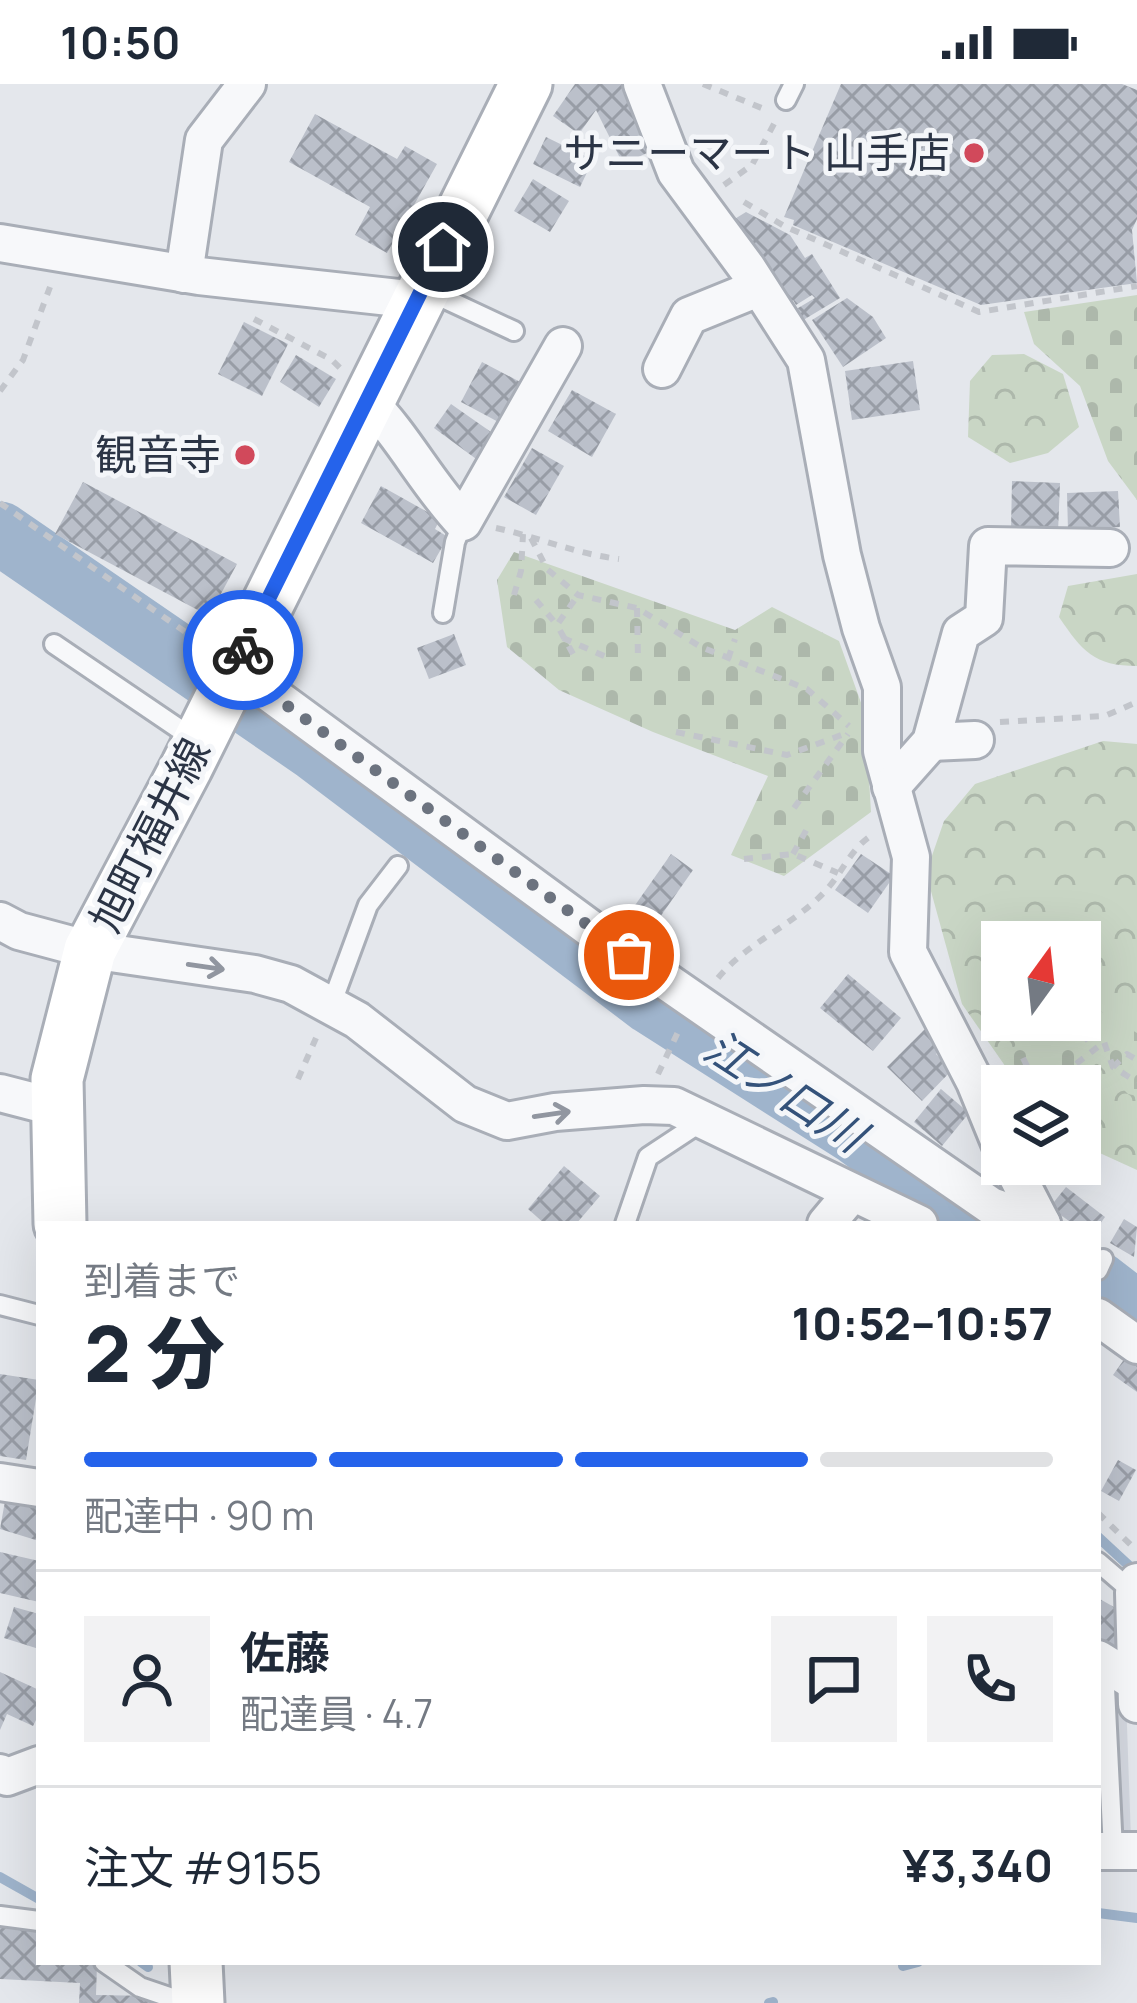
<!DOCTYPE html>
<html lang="ja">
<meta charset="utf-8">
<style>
:root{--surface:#fff;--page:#f2f2f3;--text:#1f2937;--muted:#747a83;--line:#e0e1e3;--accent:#2563eb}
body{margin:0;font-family:Manrope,"Noto Sans JP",sans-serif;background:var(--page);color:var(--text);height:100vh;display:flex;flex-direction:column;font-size:45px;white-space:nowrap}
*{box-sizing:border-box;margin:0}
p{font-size:39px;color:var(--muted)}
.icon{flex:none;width:66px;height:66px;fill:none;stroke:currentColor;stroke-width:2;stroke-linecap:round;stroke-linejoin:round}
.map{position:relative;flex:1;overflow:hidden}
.details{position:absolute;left:36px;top:1137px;width:1065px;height:744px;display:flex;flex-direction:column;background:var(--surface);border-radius:0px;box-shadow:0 12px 48px #0002}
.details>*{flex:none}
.needle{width:78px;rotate:15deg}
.tools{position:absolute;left:981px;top:837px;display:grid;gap:24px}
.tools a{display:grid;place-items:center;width:120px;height:120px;border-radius:0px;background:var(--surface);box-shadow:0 12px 48px #0002;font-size:60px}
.pin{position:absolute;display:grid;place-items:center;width:102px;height:102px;color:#fff;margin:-51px;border:6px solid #fff;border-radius:50%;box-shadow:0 3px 12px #0007}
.courier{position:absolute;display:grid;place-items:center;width:120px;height:120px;margin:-60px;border:9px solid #2563eb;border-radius:50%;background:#fff;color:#222;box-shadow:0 3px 15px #0007}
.head em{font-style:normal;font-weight:800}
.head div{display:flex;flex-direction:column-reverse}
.head{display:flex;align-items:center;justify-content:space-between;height:204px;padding:0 48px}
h1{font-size:78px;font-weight:800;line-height:90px}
.bar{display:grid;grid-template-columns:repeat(4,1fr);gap:18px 12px;align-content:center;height:144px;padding:0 48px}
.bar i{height:15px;border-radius:9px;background:var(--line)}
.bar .active{background:var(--accent)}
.bar p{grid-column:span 4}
.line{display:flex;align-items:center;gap:30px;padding:0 48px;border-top:3px solid var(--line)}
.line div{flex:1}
.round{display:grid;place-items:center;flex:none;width:126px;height:126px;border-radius:0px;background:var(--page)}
.status{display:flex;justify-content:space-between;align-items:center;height:84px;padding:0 60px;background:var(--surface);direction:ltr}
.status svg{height:33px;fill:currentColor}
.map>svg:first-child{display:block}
.built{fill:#d2d6de}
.forest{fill:url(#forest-crowns);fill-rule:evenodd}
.cemetery{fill:url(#cemetery-stones)}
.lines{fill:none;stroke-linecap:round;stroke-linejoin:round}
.stream{stroke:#9fb4cc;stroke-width:10}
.river{stroke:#9fb4cc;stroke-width:63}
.building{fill:url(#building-cross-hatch)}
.lane-casing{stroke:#a9aeb7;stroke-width:24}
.street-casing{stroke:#a9aeb7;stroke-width:42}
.secondary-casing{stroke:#a9aeb7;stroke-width:57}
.path{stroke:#c2c5cb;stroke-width:6;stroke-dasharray:9 9;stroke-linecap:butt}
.lane{stroke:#f7f8fa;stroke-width:18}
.street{stroke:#f7f8fa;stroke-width:36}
.secondary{stroke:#fff;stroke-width:51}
.oneway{stroke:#9196a0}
.done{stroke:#6c737f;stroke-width:12;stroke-dasharray:0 21.6}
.route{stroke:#2563eb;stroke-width:15}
.poi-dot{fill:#d1495b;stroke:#f4f6f9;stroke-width:4.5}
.labels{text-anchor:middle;stroke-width:10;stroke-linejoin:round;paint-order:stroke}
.poi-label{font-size:42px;fill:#2b3445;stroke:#f4f6f9;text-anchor:end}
.street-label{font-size:42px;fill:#2b3445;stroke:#f4f6f9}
.water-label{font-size:45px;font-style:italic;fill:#34527a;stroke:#f4f6f9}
</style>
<div class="status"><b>10:50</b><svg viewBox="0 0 49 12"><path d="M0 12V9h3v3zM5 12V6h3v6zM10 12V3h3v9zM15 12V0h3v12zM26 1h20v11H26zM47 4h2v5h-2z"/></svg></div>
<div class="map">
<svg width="1137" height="1919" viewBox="0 0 1137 1919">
<defs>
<pattern id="forest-crowns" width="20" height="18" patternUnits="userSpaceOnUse" patternTransform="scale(3)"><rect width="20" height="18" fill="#c9d6c5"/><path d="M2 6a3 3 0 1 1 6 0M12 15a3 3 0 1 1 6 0" fill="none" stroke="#adb8ab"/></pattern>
<pattern id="cemetery-stones" width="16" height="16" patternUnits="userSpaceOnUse" patternTransform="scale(3)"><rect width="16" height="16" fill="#c9d6c5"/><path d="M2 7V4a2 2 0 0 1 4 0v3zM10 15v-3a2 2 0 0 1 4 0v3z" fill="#adb8ab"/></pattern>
<pattern id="building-cross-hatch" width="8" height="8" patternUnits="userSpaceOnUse" patternTransform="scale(3)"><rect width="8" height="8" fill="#bbc0ca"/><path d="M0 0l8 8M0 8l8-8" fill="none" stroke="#989da6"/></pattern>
</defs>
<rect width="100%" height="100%" fill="#e4e7ec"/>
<!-- built -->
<polygon class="built" points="1098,1583 1126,1615 1131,1755 1098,1758"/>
<!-- forest -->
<g class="forest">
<polygon points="1024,270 1063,290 1079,343 1048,369 1010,379 968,353 970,297 992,271"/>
<path d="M1137,490V582C1094,582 1082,567 1059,533L1068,502Z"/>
<path d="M1103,657L1137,660V1086L1080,1060V1002H1019L962,920L926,789L944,737L975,700ZM1002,858H1080V936H1002Z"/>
</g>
<!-- cemetery -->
<g class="cemetery">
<polygon points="1137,211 1137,416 1108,377 1080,302 1034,260 1024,228"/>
<polygon points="514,468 735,546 772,523 839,557 865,630 871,728 784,792 731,771 768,692 653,648 559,606 507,563 497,496"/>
<polygon points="1080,915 1137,949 1137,1012 1128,1010 1097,979 1065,1002 1030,1002 1007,971 1038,936 1080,936"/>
</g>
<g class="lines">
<!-- stream -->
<g class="stream">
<polyline points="1098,1453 1137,1489"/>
<polyline points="0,1793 39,1815"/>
<polyline points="1098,1829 1137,1834"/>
<polyline points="141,1878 148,1883"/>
<polyline points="903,1882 918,1878"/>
<polyline points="769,1919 773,1918"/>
</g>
<!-- river -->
<g class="river">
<polyline points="0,449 316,666 651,919 857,1050 968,1131 989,1140"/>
<polyline points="1098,1199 1137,1229"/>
</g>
</g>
<!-- building -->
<g class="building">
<polygon points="575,0 631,0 658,64 623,80 596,26 579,50 553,32"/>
<polygon points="841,0 1122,0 1137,6 1137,135 1132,146 1137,199 981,221 793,141 794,136 784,133"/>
<polygon points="315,30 397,75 405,62 437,80 387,169 355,151 370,123 289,78"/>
<polygon points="546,53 593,76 580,103 533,80"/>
<polygon points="533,95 569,117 550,148 514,127"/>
<polygon points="746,128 790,151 805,174 812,170 840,214 800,238 793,227 815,214 812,211 796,221 793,216 786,221 777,207 781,204 733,136"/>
<polygon points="847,214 873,233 886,254 843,283 812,236"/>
<polygon points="244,238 288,260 262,312 218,290"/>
<polygon points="296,271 336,295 319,323 280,298"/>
<polygon points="913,277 920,326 852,336 845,287"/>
<polygon points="482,278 526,301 504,341 461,318"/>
<polygon points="572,306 616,330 592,373 548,347"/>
<polygon points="451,320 501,355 483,380 434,344"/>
<polygon points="532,364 564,382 536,431 504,413"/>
<polygon points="1012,397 1060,399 1058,449 1011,447"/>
<polygon points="83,398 237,480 209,532 55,450"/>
<polygon points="381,402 440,435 435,445 448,453 433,479 361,439"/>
<polygon points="1118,407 1120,443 1068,446 1067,409"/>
<polygon points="454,550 466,581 429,595 417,564"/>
<polygon points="671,770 693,786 653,843 631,827"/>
<polygon points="861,770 894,792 868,829 835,806"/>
<polygon points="848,890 901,934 873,967 820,924"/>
<polygon points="930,940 948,958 936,970 952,986 922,1017 887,983"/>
<polygon points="941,1005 969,1029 942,1062 914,1038"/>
<polygon points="564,1082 600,1112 576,1140 545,1140 528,1125"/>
<polygon points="1066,1103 1105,1133 1100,1140 1073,1140 1050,1123"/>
<polygon points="1124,1135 1137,1143 1134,1173 1110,1159"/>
<polygon points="1130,1267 1137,1272 1137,1308 1113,1291"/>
<polygon points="0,1290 39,1296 26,1376 0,1372"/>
<polygon points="1118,1376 1136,1386 1119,1417 1101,1407"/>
<polygon points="7,1406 39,1415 39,1457 0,1445"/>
<polygon points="0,1468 39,1477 39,1518 0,1509"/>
<polygon points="1098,1514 1121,1527 1122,1558 1111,1569 1098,1562"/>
<polygon points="14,1523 39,1530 39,1565 4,1554"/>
<polygon points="0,1588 39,1606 39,1630 33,1642 7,1630 0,1646"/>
<polygon points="0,1841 39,1843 39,1878 97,1881 96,1911 155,1912 155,1919 79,1919 80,1899 0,1895"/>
</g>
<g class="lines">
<defs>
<g id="lane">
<polyline points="786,16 794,0"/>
<polyline points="426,206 514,247"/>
<polyline points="443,529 455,458 463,438"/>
<polyline points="54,560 194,655"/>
<polyline points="330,924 368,821 398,782"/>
<polyline points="625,1140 648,1073 704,1036"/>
<polyline points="1098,1186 1103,1175"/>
<polyline points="0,1221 39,1231"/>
<polyline points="1098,1478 1134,1509"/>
<polyline points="1105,1604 1113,1766"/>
<polyline points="0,1832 39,1837"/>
<polyline points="104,1878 140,1903 187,1919"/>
</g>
<g id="street">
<polyline points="642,0 676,88 747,184 806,276 842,471 861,544 882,603 882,667 911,773 908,868 975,998 1002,1064"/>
<polyline points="0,159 199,192 417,216"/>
<polyline points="184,190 204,56 247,0"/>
<polyline points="662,285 689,232 758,204"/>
<path d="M367,316C404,353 427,400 463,438L563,262"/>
<polyline points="234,583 595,848 991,1122 1042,1140"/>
<polyline points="931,658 975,656"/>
<polyline points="891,703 931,658 961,549 984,534 988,462 1110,464"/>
<polyline points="0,837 19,847 90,866 255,890 291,900 357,936 465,1020 507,1037 555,1028 644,1021 674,1022 919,1140"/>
<polyline points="0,1009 58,1024"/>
<polyline points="1011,1080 1042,1140"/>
<polyline points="826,1140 852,1109"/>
<polyline points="1098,1233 1137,1261"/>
<polyline points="0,1398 39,1404"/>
<polyline points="1137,1498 1134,1509 1137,1620"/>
<polyline points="1098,1575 1135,1598"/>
<polyline points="0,1689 7,1693 39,1681"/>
<polyline points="1098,1767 1137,1767"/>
</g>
<g id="secondary">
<polyline points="60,1140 57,995 90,866 187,682 526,0"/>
<polyline points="196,1878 198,1919"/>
</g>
</defs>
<!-- lane casing -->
<use href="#lane" class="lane-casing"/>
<!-- street casing -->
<use href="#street" class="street-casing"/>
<!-- secondary casing -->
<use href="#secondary" class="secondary-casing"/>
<!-- path -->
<g class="path">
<polyline points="703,0 764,25"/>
<polyline points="724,101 752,81 775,38"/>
<polyline points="744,118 784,142 979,228 1137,202"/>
<polyline points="254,235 332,276 341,285"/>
<polyline points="0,307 23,276 50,203"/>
<polyline points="0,419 204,561"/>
<path d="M496,444C538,453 576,470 619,475"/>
<polyline points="531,454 547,485 578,511 637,524 701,563 807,605 849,642"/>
<polyline points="514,511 521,487 523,450"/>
<polyline points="536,516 557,541"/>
<polyline points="637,524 638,574"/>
<polyline points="563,554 611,575"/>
<polyline points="573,570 557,541 578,511"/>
<polyline points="728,575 735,555"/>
<polyline points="1000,638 1105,632 1137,618"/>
<polyline points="676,648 787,671 847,649"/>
<polyline points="794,724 848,650"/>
<polyline points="793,770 808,743"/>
<polyline points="744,775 793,770 838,789"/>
<path d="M718,894C748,857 797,840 828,804C843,787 850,767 869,753"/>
<polyline points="1071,936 1095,965"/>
<polyline points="1023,974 1037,1002"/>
<polyline points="1113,983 1127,970 1137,976"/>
<polyline points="658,990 678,948"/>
<polyline points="298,995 316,954"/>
<polyline points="1048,1002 1104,958 1113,983 1137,998"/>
<polyline points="1098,1429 1134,1464"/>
</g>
<!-- lane -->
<use href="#lane" class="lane"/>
<!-- street -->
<use href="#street" class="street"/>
<!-- secondary -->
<use href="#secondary" class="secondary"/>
</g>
<!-- one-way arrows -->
<defs><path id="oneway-shaft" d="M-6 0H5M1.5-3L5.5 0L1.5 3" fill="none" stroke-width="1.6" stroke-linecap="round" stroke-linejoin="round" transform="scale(3)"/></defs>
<g class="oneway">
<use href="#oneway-shaft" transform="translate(206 883) rotate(8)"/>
<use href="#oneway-shaft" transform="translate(552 1030) rotate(-8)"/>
</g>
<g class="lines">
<!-- done -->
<polyline class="done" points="243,566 234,583 629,871"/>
<!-- route -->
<polyline class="route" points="243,566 443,163"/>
</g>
<!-- markers -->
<g class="poi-dot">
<circle cx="974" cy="69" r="12"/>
<circle cx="245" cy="371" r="12"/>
</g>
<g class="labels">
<!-- poi labels -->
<g class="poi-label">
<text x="950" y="84">サニーマート 山手店</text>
<text x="221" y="386">観音寺</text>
</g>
<!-- street labels -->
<g class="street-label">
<text transform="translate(150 751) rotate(-63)" y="15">旭町福井線</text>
</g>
<!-- water labels -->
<g class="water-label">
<text transform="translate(785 1007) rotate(33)" y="16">江ノ口川</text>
</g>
</g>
</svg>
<div class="tools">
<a><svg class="needle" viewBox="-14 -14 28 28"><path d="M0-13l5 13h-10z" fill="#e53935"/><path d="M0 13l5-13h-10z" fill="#747a83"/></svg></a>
<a><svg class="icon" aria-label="layers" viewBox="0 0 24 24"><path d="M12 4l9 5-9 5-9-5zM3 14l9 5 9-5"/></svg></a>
</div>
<div class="pin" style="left:629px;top:871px;background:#ea580c"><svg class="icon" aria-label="bag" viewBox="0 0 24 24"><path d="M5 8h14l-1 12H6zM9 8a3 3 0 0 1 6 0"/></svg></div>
<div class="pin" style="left:443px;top:163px;background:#1f2937"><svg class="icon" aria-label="home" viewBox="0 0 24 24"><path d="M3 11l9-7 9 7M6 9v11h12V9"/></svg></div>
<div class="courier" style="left:243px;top:566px"><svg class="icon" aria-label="bike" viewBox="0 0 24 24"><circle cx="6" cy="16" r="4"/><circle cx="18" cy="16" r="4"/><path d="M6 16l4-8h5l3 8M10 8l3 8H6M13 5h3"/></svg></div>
<section class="details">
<div class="head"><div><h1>2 分</h1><p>到着まで</p></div><em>10:52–10:57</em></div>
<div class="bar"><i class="active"></i><i class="active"></i><i class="active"></i><i></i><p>配達中 · 90 m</p></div>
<div class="line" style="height:216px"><a class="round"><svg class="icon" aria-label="person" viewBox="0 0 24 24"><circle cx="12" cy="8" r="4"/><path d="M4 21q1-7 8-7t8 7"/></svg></a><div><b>佐藤</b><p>配達員 · 4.7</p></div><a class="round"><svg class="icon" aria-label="chat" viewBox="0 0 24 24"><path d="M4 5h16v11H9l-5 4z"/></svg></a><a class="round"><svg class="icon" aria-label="phone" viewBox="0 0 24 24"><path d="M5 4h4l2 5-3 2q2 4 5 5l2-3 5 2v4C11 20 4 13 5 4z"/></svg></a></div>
<div class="line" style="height:156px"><div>注文 #9155</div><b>¥3,340</b></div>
</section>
</div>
